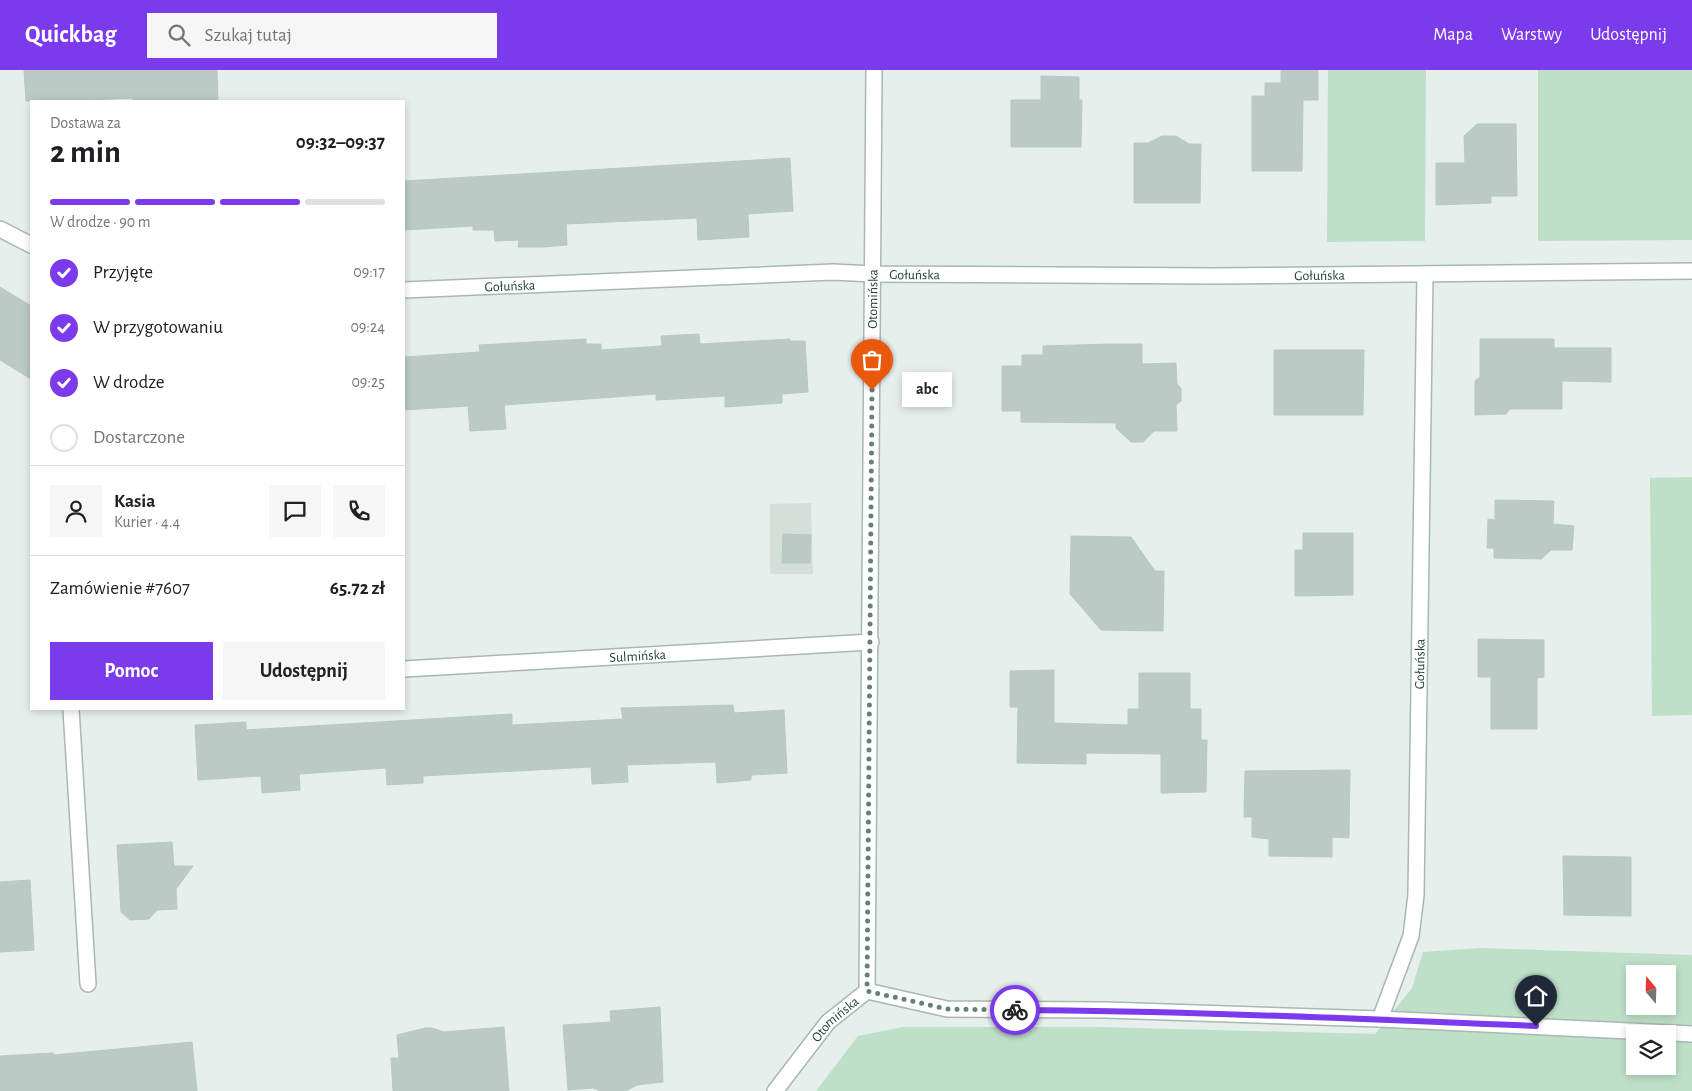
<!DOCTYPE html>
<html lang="pl">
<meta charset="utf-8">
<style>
:root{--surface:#fff;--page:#f6f6f6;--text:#202124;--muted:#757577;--line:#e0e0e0;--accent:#7c3aed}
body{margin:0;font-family:"Alegreya Sans",sans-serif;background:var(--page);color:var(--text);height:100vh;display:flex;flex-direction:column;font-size:19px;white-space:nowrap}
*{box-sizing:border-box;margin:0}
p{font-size:16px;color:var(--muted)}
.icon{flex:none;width:28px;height:28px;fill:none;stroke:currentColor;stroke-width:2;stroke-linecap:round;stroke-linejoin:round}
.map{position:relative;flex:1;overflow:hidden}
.details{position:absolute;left:30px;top:30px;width:375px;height:610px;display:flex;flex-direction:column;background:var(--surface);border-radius:0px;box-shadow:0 2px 8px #0003}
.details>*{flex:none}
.needle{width:32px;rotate:341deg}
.buttons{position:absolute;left:1626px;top:895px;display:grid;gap:10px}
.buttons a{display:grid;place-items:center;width:50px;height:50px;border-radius:0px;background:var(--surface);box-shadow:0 2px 8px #0003;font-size:25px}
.pin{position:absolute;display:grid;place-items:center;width:42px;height:42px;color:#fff;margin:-51px -21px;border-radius:50% 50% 50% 0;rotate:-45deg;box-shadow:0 0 5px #0007}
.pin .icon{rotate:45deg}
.courier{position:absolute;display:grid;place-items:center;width:50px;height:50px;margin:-25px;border:4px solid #7c3aed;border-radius:50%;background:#fff;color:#222;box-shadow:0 1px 6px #0007}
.bubble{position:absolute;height:35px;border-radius:0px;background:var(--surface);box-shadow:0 2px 8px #0003;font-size:16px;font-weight:700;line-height:35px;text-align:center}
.overview em{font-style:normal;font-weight:700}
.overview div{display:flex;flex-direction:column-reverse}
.overview{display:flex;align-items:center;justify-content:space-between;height:85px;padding:0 20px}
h1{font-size:32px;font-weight:700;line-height:38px}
.bar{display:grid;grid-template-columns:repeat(4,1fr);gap:8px 5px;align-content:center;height:60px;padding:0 20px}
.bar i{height:6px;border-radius:4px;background:var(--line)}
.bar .selected{background:var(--accent)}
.bar p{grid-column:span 4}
.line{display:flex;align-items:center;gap:12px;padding:0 20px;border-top:1px solid var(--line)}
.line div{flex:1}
.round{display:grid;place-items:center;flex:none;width:52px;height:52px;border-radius:0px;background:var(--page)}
ol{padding:0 20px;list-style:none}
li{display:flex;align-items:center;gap:15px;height:55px}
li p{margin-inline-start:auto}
li .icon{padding:5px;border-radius:50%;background:var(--accent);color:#fff;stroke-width:4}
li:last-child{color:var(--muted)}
li i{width:28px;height:28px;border:2px solid var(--line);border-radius:50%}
.button{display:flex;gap:10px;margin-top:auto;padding:10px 20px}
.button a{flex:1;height:58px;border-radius:0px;background:var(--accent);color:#fff;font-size:20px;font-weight:700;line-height:58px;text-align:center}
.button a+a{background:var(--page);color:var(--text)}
header{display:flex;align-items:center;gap:30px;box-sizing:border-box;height:70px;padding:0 25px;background:var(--accent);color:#fff}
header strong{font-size:24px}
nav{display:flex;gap:28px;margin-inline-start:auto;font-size:18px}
.search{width:350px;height:45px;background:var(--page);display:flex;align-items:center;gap:12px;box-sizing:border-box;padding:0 18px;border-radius:0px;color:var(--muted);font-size:19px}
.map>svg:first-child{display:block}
.built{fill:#d4dfda}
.green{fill:#bfe0c8;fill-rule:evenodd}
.building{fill:#bbcac4;stroke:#b8c9c2}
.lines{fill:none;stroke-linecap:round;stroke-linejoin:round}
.minor-casing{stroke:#a8b8b2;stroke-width:18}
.minor{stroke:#fff;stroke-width:15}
.done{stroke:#687f78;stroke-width:5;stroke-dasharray:0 9}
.route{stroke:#7c3aed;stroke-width:6}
.labels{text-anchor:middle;stroke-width:5;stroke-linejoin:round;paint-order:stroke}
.street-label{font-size:14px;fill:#24423a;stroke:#f7fbf9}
</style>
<header>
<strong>Quickbag</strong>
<div class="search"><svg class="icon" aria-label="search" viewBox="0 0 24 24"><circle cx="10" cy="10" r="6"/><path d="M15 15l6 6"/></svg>Szukaj tutaj</div>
<nav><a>Mapa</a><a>Warstwy</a><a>Udostępnij</a></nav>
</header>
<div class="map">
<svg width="1692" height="1021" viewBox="0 0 1692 1021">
<rect width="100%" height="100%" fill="#e6efeb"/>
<!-- built -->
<polygon class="built" points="811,433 813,504 770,504 770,434"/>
<!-- green -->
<g class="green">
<polygon points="1328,0 1426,0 1425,171 1327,172"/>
<polygon points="1538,0 1692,0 1692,170 1538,171"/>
<polygon points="1692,407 1692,645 1652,646 1650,408"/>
<path d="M1481,878L1692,885V1021H816L858,966L903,957H1097L1375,964L1412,918L1423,882ZM1635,904H1668V936H1635ZM1635,964H1668V996H1635Z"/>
</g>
<!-- building -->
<g class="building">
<polygon points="24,0 217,0 218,31 133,31 133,28 71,31 26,31"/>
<polygon points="1281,0 1318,0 1318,30 1303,30 1302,101 1252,101 1252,26 1265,26 1265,13 1281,13"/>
<polygon points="1041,6 1079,7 1079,30 1082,30 1081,77 1011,77 1011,30 1041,30"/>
<polygon points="1477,54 1516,54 1517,126 1491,126 1491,133 1436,135 1436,93 1465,93 1464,66"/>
<polygon points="1162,66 1176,66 1189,74 1201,74 1200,133 1134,133 1134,73 1148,73"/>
<polygon points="790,88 793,141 748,144 749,167 698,170 697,148 566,154 567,175 543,177 518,177 519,170 495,171 494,160 473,160 473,156 404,160 404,111"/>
<polygon points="0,217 31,236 31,309 0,290"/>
<polygon points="699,264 700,274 790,269 790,271 805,271 808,322 782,324 782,333 725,337 725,326 656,330 656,324 504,335 506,359 470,361 468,336 404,340 404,287 480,282 479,275 586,269 586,274 601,274 601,280 662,276 661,266"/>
<polygon points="1480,269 1554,269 1554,278 1611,278 1611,312 1562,311 1562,339 1510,339 1506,344 1475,345 1475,311 1480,307"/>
<polygon points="1110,274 1142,274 1142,294 1176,293 1177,314 1181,318 1181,331 1176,335 1177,361 1154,361 1143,372 1131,372 1116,358 1116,353 1021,352 1021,341 1002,341 1002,296 1022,296 1022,285 1043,285 1043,276"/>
<polygon points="1274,280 1364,280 1363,345 1274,345"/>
<polygon points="1495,430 1554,431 1553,454 1574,456 1572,480 1551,480 1541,489 1494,488 1494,478 1487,478 1488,449 1495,450"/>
<polygon points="1303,463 1353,463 1353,525 1295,526 1295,480 1303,480"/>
<polygon points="783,464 811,465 810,493 782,493"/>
<polygon points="1071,466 1131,467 1155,501 1164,501 1163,561 1101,560 1070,524"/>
<polygon points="1478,569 1544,570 1544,607 1537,608 1537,659 1491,659 1491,607 1478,607"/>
<polygon points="1054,600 1054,653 1128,655 1128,639 1139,639 1139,603 1190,603 1190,639 1201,639 1201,670 1207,670 1206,722 1161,723 1161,684 1086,683 1086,694 1017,693 1018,637 1010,637 1010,601"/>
<polygon points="733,635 734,643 784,640 787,703 751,705 751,710 717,713 716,692 627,695 628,712 592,714 591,697 423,706 423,713 387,715 386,698 299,704 300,720 262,723 261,706 198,710 195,655 246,652 246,660 512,644 512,655 623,649 621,638"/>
<polygon points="1350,700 1349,768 1332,767 1332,787 1269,786 1269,769 1252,767 1252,747 1244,747 1245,701"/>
<polygon points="172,772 174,796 193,796 176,819 177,839 157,840 149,849 130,850 121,842 117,775"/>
<polygon points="1563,786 1631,787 1631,846 1564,845"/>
<polygon points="30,810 34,880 0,882 0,812"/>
<polygon points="660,937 663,1012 637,1015 626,1021 600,1021 593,1018 568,1020 563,955 611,952 610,941"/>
<polygon points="504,957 509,1021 393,1021 391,988 399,988 397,965 425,958 432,958 444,962"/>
<polygon points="192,972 197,1021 0,1021 0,986 53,983 53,985"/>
</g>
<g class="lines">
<defs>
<g id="minor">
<polyline points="0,159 31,175"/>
<path id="s1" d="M404,220L833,202L873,204L1215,206L1692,201"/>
<path id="s2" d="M404,599L871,572"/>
<polyline points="71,639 88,914"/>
<path id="s3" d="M867,921L874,0"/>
<polyline points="867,921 947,939 1106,940 1380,949 1692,964"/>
<path id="s4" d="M1380,949L1411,866L1416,825L1425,204"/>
<path id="s5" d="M775,1021L828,952L867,921"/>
</g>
</defs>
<!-- minor casing -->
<use href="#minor" class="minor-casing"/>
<!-- minor -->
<use href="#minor" class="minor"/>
</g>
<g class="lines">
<!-- done -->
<polyline class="done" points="872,320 867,921 947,939 1015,940"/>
<!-- route -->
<path class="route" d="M1015,940C1189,941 1362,949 1536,956"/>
</g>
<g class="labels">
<!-- street labels -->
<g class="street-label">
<text dy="5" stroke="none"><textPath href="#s1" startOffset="511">Gołuńska</textPath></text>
<text dy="5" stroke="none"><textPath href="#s1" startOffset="916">Gołuńska</textPath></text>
<text dy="5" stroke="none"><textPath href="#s1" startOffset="106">Gołuńska</textPath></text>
<text dy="5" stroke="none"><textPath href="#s3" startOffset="692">Otomińska</textPath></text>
<text dy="5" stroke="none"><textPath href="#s2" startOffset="234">Sulmińska</textPath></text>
<text dy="5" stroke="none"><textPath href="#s4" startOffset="361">Gołuńska</textPath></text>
<text dy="5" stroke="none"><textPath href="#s5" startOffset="94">Otomińska</textPath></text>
</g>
</g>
</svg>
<div class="buttons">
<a><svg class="needle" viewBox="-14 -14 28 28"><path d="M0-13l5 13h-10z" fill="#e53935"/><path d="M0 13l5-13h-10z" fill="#757577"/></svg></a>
<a><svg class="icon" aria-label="layers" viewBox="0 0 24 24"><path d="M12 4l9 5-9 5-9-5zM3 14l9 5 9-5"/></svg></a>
</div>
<div class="pin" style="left:872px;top:320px;background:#ea580c"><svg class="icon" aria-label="bag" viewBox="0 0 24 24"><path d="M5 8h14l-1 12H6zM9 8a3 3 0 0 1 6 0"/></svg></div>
<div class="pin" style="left:1536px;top:956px;background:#1f2937"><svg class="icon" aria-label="home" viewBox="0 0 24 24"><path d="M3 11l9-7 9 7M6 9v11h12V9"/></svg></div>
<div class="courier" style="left:1015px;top:940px"><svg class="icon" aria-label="bike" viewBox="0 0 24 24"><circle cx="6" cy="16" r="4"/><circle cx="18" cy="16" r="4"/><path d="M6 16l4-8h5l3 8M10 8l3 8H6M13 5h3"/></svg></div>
<div class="bubble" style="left:902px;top:302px;width:50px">abc</div>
<section class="details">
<div class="overview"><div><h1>2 min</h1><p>Dostawa za</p></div><em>09:32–09:37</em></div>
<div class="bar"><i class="selected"></i><i class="selected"></i><i class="selected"></i><i></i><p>W drodze · 90 m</p></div>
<ol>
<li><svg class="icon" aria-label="check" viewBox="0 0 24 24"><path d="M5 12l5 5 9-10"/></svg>Przyjęte<p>09:17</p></li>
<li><svg class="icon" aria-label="check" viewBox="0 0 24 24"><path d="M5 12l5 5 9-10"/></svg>W przygotowaniu<p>09:24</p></li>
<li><svg class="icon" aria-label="check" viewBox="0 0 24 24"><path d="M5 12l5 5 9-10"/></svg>W drodze<p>09:25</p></li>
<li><i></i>Dostarczone</li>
</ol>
<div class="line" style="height:90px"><a class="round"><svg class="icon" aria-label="person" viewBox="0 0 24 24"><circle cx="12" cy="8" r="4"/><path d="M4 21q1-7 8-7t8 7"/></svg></a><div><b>Kasia</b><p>Kurier · 4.4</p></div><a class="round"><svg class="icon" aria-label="chat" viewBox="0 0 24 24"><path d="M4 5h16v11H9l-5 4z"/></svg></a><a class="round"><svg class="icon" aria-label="phone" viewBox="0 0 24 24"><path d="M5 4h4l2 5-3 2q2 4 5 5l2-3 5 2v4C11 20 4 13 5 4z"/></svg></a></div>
<div class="line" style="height:65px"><div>Zamówienie #7607</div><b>65.72 zł</b></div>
<div class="button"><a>Pomoc</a><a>Udostępnij</a></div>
</section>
</div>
